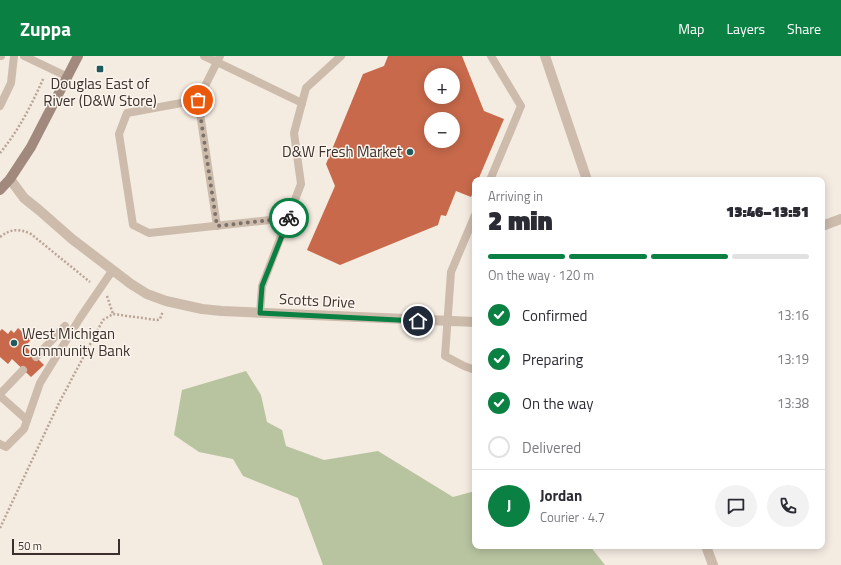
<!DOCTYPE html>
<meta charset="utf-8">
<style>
:root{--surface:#fff;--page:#f2f2f3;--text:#2b2b33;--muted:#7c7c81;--line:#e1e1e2;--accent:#0b8043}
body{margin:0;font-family:"Titillium Web",sans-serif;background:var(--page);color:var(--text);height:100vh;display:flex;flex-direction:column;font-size:15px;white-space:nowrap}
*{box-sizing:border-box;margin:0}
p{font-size:13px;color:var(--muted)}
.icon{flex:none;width:22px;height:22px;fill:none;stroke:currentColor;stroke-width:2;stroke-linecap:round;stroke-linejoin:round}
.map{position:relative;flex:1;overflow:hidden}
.details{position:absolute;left:472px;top:121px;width:353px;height:372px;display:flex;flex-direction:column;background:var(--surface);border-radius:8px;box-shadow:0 2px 10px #0003}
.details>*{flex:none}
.tools{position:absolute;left:424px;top:12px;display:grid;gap:8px}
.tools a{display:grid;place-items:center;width:36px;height:36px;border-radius:50%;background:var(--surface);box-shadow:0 2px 10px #0003;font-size:20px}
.scale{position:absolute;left:12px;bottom:10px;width:108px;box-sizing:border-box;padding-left:4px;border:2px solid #3b302b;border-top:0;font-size:11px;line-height:14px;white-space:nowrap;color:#3b302b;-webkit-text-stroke:3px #fbf5ee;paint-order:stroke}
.pin{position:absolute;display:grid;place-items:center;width:34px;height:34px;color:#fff;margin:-17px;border:2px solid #fff;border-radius:50%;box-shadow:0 1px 4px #0007}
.courier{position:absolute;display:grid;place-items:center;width:40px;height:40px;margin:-20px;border:3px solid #0b8043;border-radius:50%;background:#fff;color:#222;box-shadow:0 1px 5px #0007}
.summary em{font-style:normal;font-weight:800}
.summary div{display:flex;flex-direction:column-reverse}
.summary{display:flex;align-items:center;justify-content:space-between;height:68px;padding:0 16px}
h1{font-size:26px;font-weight:800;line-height:30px}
.bar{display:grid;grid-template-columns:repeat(4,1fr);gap:6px 4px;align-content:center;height:48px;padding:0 16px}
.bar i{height:5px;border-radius:3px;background:var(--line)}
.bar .current{background:var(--accent)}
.bar p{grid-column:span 4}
.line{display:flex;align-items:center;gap:10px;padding:0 16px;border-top:1px solid var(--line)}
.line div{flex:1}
.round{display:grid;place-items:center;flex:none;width:42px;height:42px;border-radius:21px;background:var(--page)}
ol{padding:0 16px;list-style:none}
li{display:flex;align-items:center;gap:12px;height:44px}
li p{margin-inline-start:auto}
li .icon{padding:4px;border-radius:50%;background:var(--accent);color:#fff;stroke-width:4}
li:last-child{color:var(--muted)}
li i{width:22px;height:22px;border:2px solid var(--line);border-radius:50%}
header{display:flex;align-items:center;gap:24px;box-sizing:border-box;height:56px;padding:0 20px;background:var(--accent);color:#fff}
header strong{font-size:19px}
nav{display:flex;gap:22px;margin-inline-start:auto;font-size:14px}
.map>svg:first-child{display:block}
.green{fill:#b8c4a0}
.building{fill:#c8694b;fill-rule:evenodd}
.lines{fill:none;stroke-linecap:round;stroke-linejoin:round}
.path{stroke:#b9a596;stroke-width:2.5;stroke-dasharray:2 2;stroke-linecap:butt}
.service{stroke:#cdbbac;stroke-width:8}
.minor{stroke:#cdbbac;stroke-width:10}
.secondary{stroke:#a18a7d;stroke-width:10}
.done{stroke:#7c716b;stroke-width:4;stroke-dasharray:0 7.2}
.route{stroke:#0b8043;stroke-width:5}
.poi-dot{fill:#1f5a5e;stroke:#fbf5ee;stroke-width:1.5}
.labels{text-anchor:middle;stroke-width:3;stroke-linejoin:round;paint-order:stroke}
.poi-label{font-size:15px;fill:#3b302b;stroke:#fbf5ee}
.street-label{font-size:15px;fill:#3b302b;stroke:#fbf5ee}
</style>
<header>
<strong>Zuppa</strong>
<nav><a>Map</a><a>Layers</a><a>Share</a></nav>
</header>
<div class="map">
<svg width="841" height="509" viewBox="0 0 841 509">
<rect width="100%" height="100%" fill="#f4ebe1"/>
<!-- green -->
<polygon class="green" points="246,315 261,339 267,366 282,374 286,390 324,404 378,395 453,441 475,435 475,490 590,490 605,509 323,509 298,442 243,420 233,403 199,396 174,379 182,334"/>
<!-- building -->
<g class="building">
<path d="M388,0H462L484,55L504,63L478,124H475V132L471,141L456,135L446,160L441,159L438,169L340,209L307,194L335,130L326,108L363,18L384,10ZM431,19H453V41H431ZM431,63H453V85H431Z"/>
<polygon points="18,272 31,284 25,290 44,309 31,321 12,303 8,308 0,301 0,275 2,273 8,278 11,274 14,277"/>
</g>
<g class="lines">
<!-- path -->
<g class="path">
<path d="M0,97C19,74 32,48 44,21"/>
<path d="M0,181C10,173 19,172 31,178L90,226"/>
<polyline points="107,240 113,258"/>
<polyline points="0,472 59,347 103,264 113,258 157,264 160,263 163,255"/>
</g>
<!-- service -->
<g class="service">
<polyline points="0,0 1,0"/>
<polyline points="24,0 68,21"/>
<polyline points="204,0 217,6 220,0"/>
<polyline points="198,44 217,170"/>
<polyline points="0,50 11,27 14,0"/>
<polyline points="490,124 521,50 491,0"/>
<polyline points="475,159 451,216 445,300 464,310 475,314"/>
<polyline points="289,162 149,177 133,169 119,78 127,57 198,44 217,6 302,47"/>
<polyline points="260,257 262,230 301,128 294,77 306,32 341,0"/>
<polyline points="36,301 65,270"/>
<polyline points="0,338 23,314"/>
<polyline points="0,340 27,364"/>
<polyline points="0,388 6,391 24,373 40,327 80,262 112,215"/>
</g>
<!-- minor -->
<g class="minor">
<polyline points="545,0 587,124"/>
<polyline points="10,123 24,142 39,154 72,183 131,228 147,238 166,245 202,253 222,255 475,266"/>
<polyline points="822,170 841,163"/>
<polyline points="706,490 713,509"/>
</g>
<!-- secondary -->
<polyline class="secondary" points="0,134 10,123 31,91 78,0"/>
</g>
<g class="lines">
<!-- done -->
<polyline class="done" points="198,44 217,170 289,162"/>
<!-- route -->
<polyline class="route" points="289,162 262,230 260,257 418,265"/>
</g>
<!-- markers -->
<g class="poi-dot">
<rect x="96" y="9" width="8" height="8" rx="2"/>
<circle cx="410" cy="96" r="4"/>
<circle cx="14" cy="287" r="4"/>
</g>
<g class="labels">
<!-- poi labels -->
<g class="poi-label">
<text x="100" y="33">Douglas East of<tspan x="100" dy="17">River (D&amp;W Store)</tspan></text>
<text x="402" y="101" text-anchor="end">D&amp;W Fresh Market</text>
<text x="22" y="283" text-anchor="start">West Michigan<tspan x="22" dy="17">Community Bank</tspan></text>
</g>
<!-- street labels -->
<g class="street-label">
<text transform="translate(317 245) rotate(3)" y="5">Scotts Drive</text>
</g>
</g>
</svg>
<div class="tools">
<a>+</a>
<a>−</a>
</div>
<div class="scale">50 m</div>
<div class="pin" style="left:198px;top:44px;background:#ea580c"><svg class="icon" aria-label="bag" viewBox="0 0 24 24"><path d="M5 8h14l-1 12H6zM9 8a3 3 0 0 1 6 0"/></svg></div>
<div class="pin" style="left:418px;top:265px;background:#1f2937"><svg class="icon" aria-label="home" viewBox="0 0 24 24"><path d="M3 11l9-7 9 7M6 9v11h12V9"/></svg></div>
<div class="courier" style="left:289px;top:162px"><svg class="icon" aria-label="bike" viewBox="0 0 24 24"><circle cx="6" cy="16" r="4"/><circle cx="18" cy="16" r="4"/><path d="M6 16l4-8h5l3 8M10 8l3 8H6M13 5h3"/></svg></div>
<section class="details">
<div class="summary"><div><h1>2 min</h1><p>Arriving in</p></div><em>13:46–13:51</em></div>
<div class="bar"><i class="current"></i><i class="current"></i><i class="current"></i><i></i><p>On the way · 120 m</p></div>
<ol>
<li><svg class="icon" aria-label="check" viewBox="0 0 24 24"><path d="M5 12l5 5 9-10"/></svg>Confirmed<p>13:16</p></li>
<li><svg class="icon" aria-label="check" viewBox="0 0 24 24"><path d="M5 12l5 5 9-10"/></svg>Preparing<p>13:19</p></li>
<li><svg class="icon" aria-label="check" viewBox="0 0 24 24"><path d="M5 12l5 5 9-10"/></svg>On the way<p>13:38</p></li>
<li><i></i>Delivered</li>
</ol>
<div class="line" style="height:72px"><b class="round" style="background:var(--accent);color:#fff">J</b><div><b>Jordan</b><p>Courier · 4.7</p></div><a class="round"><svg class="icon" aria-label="chat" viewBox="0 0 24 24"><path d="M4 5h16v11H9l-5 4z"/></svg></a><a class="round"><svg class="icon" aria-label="phone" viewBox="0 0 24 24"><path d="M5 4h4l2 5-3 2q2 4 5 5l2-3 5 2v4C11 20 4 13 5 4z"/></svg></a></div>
</section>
</div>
